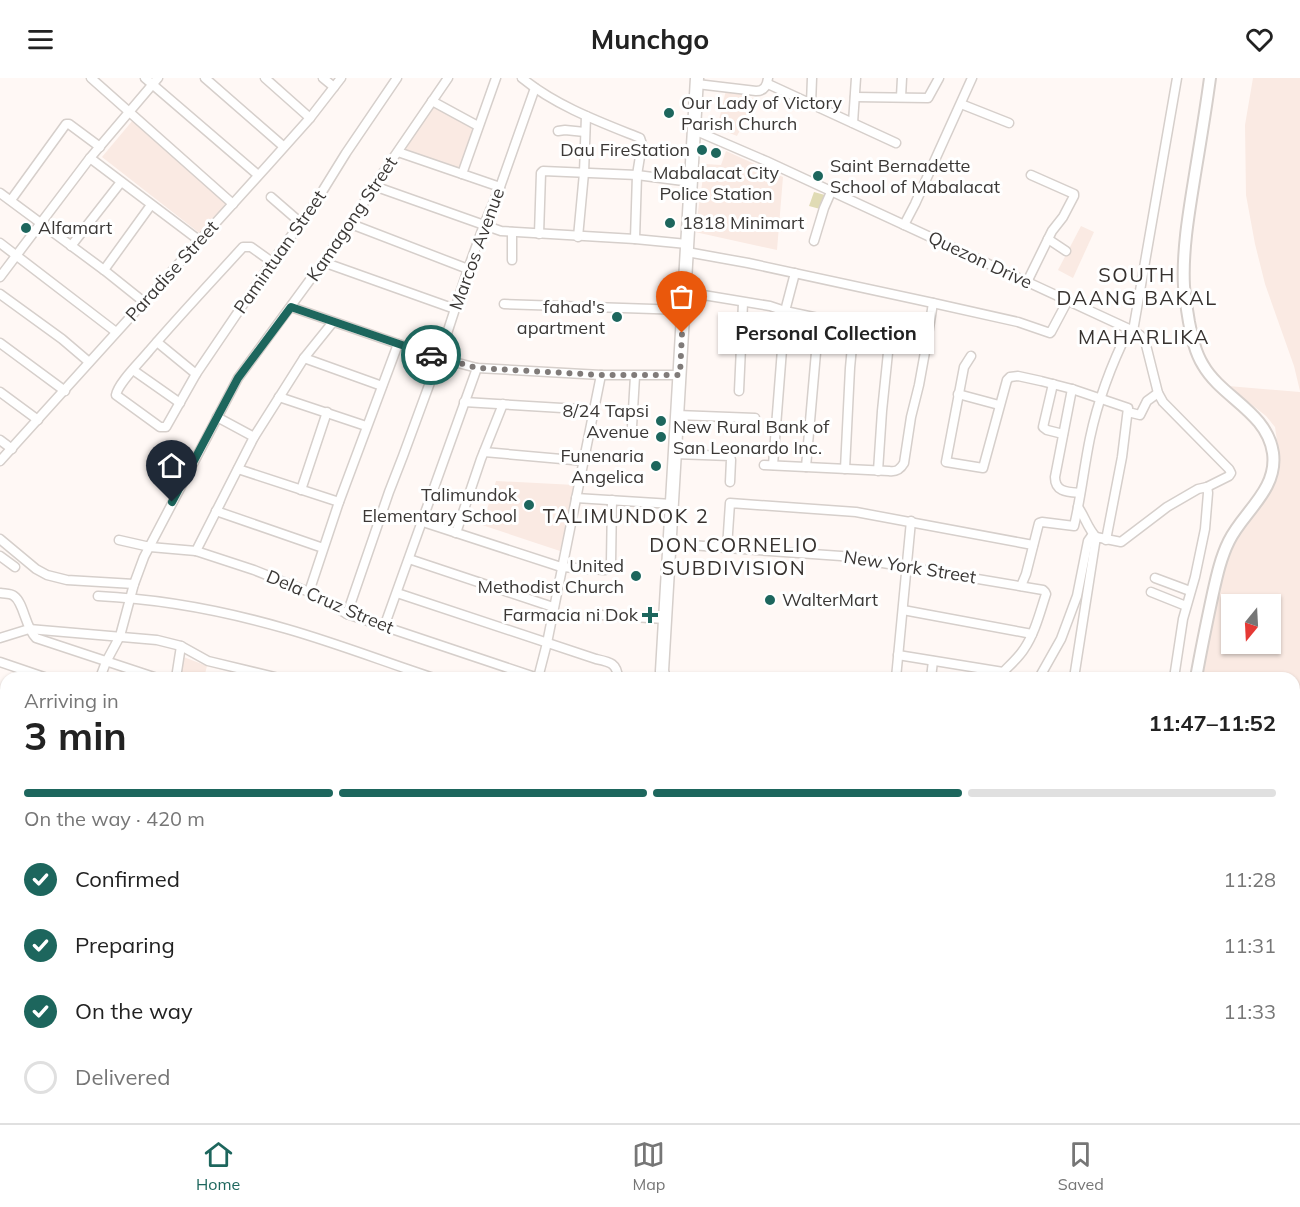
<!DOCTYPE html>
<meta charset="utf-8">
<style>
:root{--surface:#fff;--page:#f2f2f2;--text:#222;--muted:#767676;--line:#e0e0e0;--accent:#1d665d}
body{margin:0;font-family:Mulish,sans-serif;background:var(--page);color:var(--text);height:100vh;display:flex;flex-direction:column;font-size:22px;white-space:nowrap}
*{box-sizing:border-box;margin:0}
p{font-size:20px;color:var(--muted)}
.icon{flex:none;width:33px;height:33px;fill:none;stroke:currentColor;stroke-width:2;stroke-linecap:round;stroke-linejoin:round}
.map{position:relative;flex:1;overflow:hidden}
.panel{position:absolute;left:0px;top:594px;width:1300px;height:452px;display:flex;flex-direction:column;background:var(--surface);border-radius:18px 18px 0 0;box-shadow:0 2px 4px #0004}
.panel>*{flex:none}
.needle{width:39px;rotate:198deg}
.buttons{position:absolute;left:1221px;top:516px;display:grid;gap:12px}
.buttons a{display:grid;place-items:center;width:60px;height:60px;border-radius:0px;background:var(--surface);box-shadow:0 2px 4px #0004;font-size:30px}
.pin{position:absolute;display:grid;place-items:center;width:51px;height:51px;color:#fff;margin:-62px -26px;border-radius:50% 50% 50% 0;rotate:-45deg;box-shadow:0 0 6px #0007}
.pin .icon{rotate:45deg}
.courier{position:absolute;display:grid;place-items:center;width:60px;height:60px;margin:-30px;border:4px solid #1d665d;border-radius:50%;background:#fff;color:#222;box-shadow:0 2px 8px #0007}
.bubble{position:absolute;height:42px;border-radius:0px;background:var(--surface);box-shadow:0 2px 4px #0004;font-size:20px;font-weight:700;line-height:42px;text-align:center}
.overview em{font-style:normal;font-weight:700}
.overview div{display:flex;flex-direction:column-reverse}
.overview{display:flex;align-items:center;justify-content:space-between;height:102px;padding:0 24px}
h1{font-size:39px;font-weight:700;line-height:45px}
.bar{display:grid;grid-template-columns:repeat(4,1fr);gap:9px 6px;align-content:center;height:72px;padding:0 24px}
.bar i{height:8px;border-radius:4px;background:var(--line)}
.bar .current{background:var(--accent)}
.bar p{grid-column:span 4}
ol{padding:0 24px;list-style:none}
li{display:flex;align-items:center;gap:18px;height:66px}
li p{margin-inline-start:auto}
li .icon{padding:6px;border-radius:50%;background:var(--accent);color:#fff;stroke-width:4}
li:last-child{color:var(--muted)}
li i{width:33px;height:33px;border:3px solid var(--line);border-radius:50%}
header{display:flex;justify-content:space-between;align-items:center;height:78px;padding:0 24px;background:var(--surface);font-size:27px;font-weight:700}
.dock{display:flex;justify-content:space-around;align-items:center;height:84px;border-top:2px solid var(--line);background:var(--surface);font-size:16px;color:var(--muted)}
.dock a{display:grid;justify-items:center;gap:3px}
.dock .current{color:var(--accent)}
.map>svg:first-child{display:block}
.built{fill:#faeae3;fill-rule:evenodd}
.green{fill:#e0dbb4}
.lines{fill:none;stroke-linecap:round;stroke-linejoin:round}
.stream{stroke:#ebb8cb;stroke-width:1.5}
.river{stroke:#ebb8cb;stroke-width:10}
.minor-casing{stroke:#d6cfcb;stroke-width:11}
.major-casing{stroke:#d6cfcb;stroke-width:14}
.highway-casing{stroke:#d6cfcb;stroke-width:15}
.minor{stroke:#fff;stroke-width:8}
.major{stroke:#fff;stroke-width:10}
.highway{stroke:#fff;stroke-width:12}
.done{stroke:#807b79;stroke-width:6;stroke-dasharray:0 10.8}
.route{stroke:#1d665d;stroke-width:8}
.poi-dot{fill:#1d665d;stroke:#fff;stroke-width:2}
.labels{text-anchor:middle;stroke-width:6;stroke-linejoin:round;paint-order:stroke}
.poi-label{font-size:18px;fill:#3b3836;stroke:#fff;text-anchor:end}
.street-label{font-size:18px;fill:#3b3836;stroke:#fff}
.neighbourhood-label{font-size:20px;letter-spacing:1.5px;fill:#37322f;stroke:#fff}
</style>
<header><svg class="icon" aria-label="menu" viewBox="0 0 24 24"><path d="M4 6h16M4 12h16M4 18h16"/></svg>Munchgo<svg class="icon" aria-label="heart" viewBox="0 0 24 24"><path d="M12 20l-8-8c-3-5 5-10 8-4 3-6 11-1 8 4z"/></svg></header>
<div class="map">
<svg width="1300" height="1045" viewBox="0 0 1300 1045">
<rect width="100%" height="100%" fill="#fff8f5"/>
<!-- built -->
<g class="built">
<polygon points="1253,0 1300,0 1300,313 1294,288 1265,206 1255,166 1246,117 1245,47"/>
<polygon points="726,12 756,21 737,58 717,50"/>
<polygon points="430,25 476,51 458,92 401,73"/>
<polygon points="133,42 229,126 202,157 102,79"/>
<polygon points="726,73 783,99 777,172 695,154 705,86 721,87"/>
<polygon points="1081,148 1094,154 1073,200 1058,192"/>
<path d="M1228,308L1300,314V1045H1027L1028,1040H1294V600H1202L1216,525L1227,485L1235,464L1276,389L1278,370L1275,349L1266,338ZM1232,526H1270V566H1232Z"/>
<polygon points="496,403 575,407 560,473 482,447"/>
<polygon points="181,578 207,588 204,600 176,600"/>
<polygon points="646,1040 851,1040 850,1045 646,1045"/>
</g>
<!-- green -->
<polygon class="green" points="814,114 825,117 820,131 809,128"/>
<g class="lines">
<!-- stream -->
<g class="stream">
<polyline points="1294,892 1300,889"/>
<polyline points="1294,938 1300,943"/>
</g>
<!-- river -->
<polyline class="river" points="0,932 6,931"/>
<defs>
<g id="minor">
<polyline points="91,0 233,126"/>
<polyline points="145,0 258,97"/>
<polyline points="205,0 283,68"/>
<polyline points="265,0 310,40"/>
<polyline points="323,0 334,9"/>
<path d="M522,0C556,28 600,44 640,60L642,66L637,97L635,161"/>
<path d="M697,6L756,13C764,13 767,8 768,0"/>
<polyline points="768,6 896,65"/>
<polyline points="855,19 928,20 939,0"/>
<polyline points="901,19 902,0"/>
<polyline points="432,23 478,48"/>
<polyline points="811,26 812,0"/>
<polyline points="961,26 1009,45"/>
<polyline points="853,45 856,0"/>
<polyline points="694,52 766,83 1129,251 1140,257 1145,263 1158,315 1163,324 1229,391 1231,395 1229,398 1207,409 1198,411 1167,429 1121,464 1096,459 1074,600"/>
<polyline points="558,53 565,52 585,54"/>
<polyline points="398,74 500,109"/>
<polyline points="90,80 200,163"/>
<polyline points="462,96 496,0"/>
<polyline points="374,108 501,153 635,161 687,166"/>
<polyline points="0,115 104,192 144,224"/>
<polyline points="271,119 301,145"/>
<polyline points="11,122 66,46 69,46 100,69"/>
<polyline points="351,146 468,191"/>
<polyline points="904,147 915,126 972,0"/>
<polyline points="512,154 512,182"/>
<polyline points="539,156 541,95 543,93 637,97 691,104"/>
<polyline points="578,159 584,95 586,38"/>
<polyline points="1048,161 1066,173"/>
<polyline points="814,163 824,130 831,114"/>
<polyline points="0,165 116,254"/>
<polyline points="71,168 121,104"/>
<polyline points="687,174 748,185 933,225 1018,244 1050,255 1051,254 1068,222"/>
<path d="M272,184L251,169H243C212,203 180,237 149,273C141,283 118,305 116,317L160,349H166L196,296L272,184L312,130L346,75L397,0"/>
<polyline points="323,184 455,231"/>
<polyline points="104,192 151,127"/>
<polyline points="0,199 90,80 158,0"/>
<polyline points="1027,204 1052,153 1063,139 1074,118 1074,116 1031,97"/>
<polyline points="685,214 770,228 785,233 927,263"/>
<polyline points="0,216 62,261 89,284"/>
<polyline points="504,226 684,232"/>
<polyline points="291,229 439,280 477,290 601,297 680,297"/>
<polyline points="1133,253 1177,0"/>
<polyline points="157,264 196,296"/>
<polyline points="0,265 65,313"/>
<polyline points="971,278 964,289 946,384 983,390 1007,302 1010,299 1018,298 1041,303 1072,311 1128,330 1122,379 1106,462"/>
<polyline points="304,280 382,308"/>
<polyline points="133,292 180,325"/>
<polyline points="1053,306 1043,349 1047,352 1063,356"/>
<path d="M1072,311L1055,399C1055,414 1067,414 1080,415"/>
<polyline points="739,313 743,225"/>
<polyline points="0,314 38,342"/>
<polyline points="958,316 999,327"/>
<polyline points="279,319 366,348"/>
<polyline points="464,324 595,332"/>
<polyline points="1128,334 1140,337 1147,323 1158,315"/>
<polyline points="677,337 755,340"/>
<polyline points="217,339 254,359"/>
<polyline points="632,349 635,298"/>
<polyline points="0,362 12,371"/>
<polyline points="484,374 584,383"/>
<polyline points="675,376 730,378 731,382 730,404"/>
<polyline points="0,383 268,87 310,40 341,0"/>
<path d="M764,387L889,393C896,394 900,392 904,385L911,339L919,307L927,263L933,225"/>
<polyline points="773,387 785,233 795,195"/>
<polyline points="806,389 819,240"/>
<polyline points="238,391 339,424"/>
<polyline points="845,391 850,290 854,247"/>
<polyline points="878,393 882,333 890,255"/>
<polyline points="301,412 327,334"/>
<polyline points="576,420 672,426"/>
<path d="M1078,429C1085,439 1088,451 1096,459"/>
<polyline points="216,433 323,470"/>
<polyline points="423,444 561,489 605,492 609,489 611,485 612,422"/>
<polyline points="456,455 481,381 503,326"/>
<polyline points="0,461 36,491 47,497 67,502 134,506"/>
<polyline points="119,462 150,469 196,473 254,492 309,514 347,536 538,600"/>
<path d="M669,465L727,470L841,478L1043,512L1045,514L1046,516C1040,534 1035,555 1024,571C1017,582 1006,590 998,600"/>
<polyline points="727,470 730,425 856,434 1033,467"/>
<polyline points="196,473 254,359 304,280 333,244"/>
<polyline points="0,478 15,489"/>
<polyline points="409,481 553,529"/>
<polyline points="1155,500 1190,513"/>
<path d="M1021,508L1026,496L1039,445L1042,444L1074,448C1081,419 1084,389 1090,360C1098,322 1112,285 1129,251"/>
<polyline points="309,514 339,424 398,266"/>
<polyline points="1151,514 1186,528"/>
<path d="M0,515C5,516 10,515 14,518C24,525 25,549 36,560L157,600"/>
<path d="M397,515L596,581C610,584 617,585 618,600"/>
<path d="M98,518C161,521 225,533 287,551C336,565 385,584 434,600"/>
<polyline points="903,532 1032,556"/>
<polyline points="347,536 389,414 403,378 439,280 468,191 484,147 500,109 535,10"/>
<polyline points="600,537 665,541"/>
<polyline points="384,549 477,290"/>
<polyline points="0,560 29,551 157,562 181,568 208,583 279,600"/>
<polyline points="898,577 1003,594"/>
<polyline points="0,584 47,600"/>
<polyline points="100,600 106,584 120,558 134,506 144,479 238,300 351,146 374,108 448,0"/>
<polyline points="176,600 181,568"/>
<polyline points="538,600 547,565 601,297"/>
<polyline points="896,600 911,443"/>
<polyline points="931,600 933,583"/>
<polyline points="1039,600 1061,561 1077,518 1088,463 1093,456"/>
<polyline points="1174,600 1183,541 1195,499 1205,451 1208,415 1207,409"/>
<polyline points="0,619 6,621"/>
<polyline points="0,655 6,657"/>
<polyline points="0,692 6,694"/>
<polyline points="0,726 6,728"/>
<polyline points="0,762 6,764"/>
<polyline points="0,803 6,802"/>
<polyline points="0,836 6,835"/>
<polyline points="0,871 6,869"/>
<polyline points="0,905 6,904"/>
<polyline points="106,1040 106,1045"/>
<polyline points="183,1040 183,1045"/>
<polyline points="438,1040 439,1045"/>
<polyline points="930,1040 955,1044"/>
<polyline points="54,1045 80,1040"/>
<polyline points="230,1045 230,1040"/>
<polyline points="257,1045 259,1040"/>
<polyline points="274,1045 274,1040"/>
<polyline points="292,1045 292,1040"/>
<polyline points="324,1045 325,1040"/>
<polyline points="361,1045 362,1040"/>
<polyline points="493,1045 529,1040"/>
<polyline points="853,1045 854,1040"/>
<polyline points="988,1045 989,1040"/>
</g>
<g id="major">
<path d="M1196,600C1201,572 1207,543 1213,515C1217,497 1221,479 1229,463C1243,434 1278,412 1273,375C1267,334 1222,320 1203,287C1195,274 1192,259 1189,244C1187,232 1185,220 1184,208C1182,170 1190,128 1196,90C1201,60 1206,30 1210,0"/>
<polyline points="1022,1045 1024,1040"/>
</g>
<g id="highway">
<polyline points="664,600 662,593 697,0"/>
<polyline points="630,1045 630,1040"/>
</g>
</defs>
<!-- minor casing -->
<use href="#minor" class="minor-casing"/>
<!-- major casing -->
<use href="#major" class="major-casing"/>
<!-- highway casing -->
<use href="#highway" class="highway-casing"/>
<!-- minor -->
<use href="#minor" class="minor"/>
<!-- major -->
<use href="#major" class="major"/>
<!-- highway -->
<use href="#highway" class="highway"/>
</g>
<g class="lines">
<!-- done -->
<polyline class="done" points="431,277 477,290 601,297 680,297 682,255"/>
<!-- route -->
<polyline class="route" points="172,424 238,300 291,229 431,277"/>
</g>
<!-- markers -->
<g class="poi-dot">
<circle cx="669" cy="35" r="6"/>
<circle cx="702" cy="72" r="6"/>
<circle cx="716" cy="75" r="6"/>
<circle cx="818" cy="98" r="6"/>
<circle cx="670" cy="145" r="6"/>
<circle cx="26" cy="150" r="6"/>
<circle cx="617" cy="239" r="6"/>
<circle cx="661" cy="343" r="6"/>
<circle cx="661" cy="359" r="6"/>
<circle cx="656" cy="388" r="6"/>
<circle cx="529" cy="427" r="6"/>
<circle cx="636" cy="498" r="6"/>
<circle cx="770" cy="522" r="6"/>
<path d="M647 528h6v6h6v6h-6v6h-6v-6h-6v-6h6z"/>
</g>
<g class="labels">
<!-- poi labels -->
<g class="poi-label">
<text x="681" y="31" text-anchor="start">Our Lady of Victory<tspan x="681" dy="21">Parish Church</tspan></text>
<text x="690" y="78">Dau FireStation</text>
<text x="830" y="94" text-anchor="start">Saint Bernadette<tspan x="830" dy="21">School of Mabalacat</tspan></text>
<text x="716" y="101" text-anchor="middle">Mabalacat City<tspan x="716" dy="21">Police Station</tspan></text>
<text x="682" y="151" text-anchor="start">1818 Minimart</text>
<text x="38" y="156" text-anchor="start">Alfamart</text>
<text x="605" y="235">fahad's<tspan x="605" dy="21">apartment</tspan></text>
<text x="649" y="339">8/24 Tapsi<tspan x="649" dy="21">Avenue</tspan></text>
<text x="673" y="355" text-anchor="start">New Rural Bank of<tspan x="673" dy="21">San Leonardo Inc.</tspan></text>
<text x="644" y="384">Funenaria<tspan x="644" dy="21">Angelica</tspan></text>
<text x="517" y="423">Talimundok<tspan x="517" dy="21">Elementary School</tspan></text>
<text x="624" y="494">United<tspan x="624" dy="21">Methodist Church</tspan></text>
<text x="782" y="528" text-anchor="start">WalterMart</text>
<text x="638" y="543">Farmacia ni Dok</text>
</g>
<!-- street labels -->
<g class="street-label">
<text transform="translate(352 141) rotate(-56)" y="6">Kamagong Street</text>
<text transform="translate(477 171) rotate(-70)" y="6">Marcos Avenue</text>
<text transform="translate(280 174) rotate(-55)" y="6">Pamintuan Street</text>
<text transform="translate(980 182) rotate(25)" y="6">Quezon Drive</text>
<text transform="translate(172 193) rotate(-48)" y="6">Paradise Street</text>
<text transform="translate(910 489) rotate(9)" y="6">New York Street</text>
<text transform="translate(330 524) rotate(23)" y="6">Dela Cruz Street</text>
</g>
<!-- neighbourhood labels -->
<g class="neighbourhood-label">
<text x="1137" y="204">SOUTH<tspan x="1137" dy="23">DAANG BAKAL</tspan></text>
<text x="1144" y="266">MAHARLIKA</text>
<text x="626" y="445">TALIMUNDOK 2</text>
<text x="734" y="474">DON CORNELIO<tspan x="734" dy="23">SUBDIVISION</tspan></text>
</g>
</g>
</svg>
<div class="buttons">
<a><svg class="needle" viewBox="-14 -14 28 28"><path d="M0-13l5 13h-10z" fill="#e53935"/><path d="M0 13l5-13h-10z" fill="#767676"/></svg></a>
</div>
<div class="pin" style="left:682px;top:255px;background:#ea580c"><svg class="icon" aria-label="bag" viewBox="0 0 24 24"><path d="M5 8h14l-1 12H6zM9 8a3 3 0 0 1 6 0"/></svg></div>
<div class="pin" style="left:172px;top:424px;background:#1f2937"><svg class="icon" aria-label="home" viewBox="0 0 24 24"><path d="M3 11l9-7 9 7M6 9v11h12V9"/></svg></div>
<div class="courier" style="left:431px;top:277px"><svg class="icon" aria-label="car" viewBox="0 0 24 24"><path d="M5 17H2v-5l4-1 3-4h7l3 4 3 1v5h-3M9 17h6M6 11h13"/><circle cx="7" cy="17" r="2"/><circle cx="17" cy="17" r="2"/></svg></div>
<div class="bubble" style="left:718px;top:234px;width:216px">Personal Collection</div>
<section class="panel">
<div class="overview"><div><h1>3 min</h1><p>Arriving in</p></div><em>11:47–11:52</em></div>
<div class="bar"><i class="current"></i><i class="current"></i><i class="current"></i><i></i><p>On the way · 420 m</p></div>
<ol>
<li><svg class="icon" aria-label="check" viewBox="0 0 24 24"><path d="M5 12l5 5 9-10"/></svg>Confirmed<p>11:28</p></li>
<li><svg class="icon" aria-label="check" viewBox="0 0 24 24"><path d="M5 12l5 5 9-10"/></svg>Preparing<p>11:31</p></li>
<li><svg class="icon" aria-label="check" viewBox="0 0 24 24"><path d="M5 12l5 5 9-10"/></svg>On the way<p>11:33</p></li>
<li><i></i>Delivered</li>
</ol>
</section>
</div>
<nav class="dock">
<a class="current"><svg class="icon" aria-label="home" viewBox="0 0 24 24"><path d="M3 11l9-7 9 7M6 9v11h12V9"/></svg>Home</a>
<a><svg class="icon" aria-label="map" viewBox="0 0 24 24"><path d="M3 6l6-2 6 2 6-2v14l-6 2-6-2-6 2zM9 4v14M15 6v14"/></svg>Map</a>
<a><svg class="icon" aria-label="saved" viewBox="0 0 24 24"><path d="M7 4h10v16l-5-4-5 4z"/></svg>Saved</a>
</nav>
